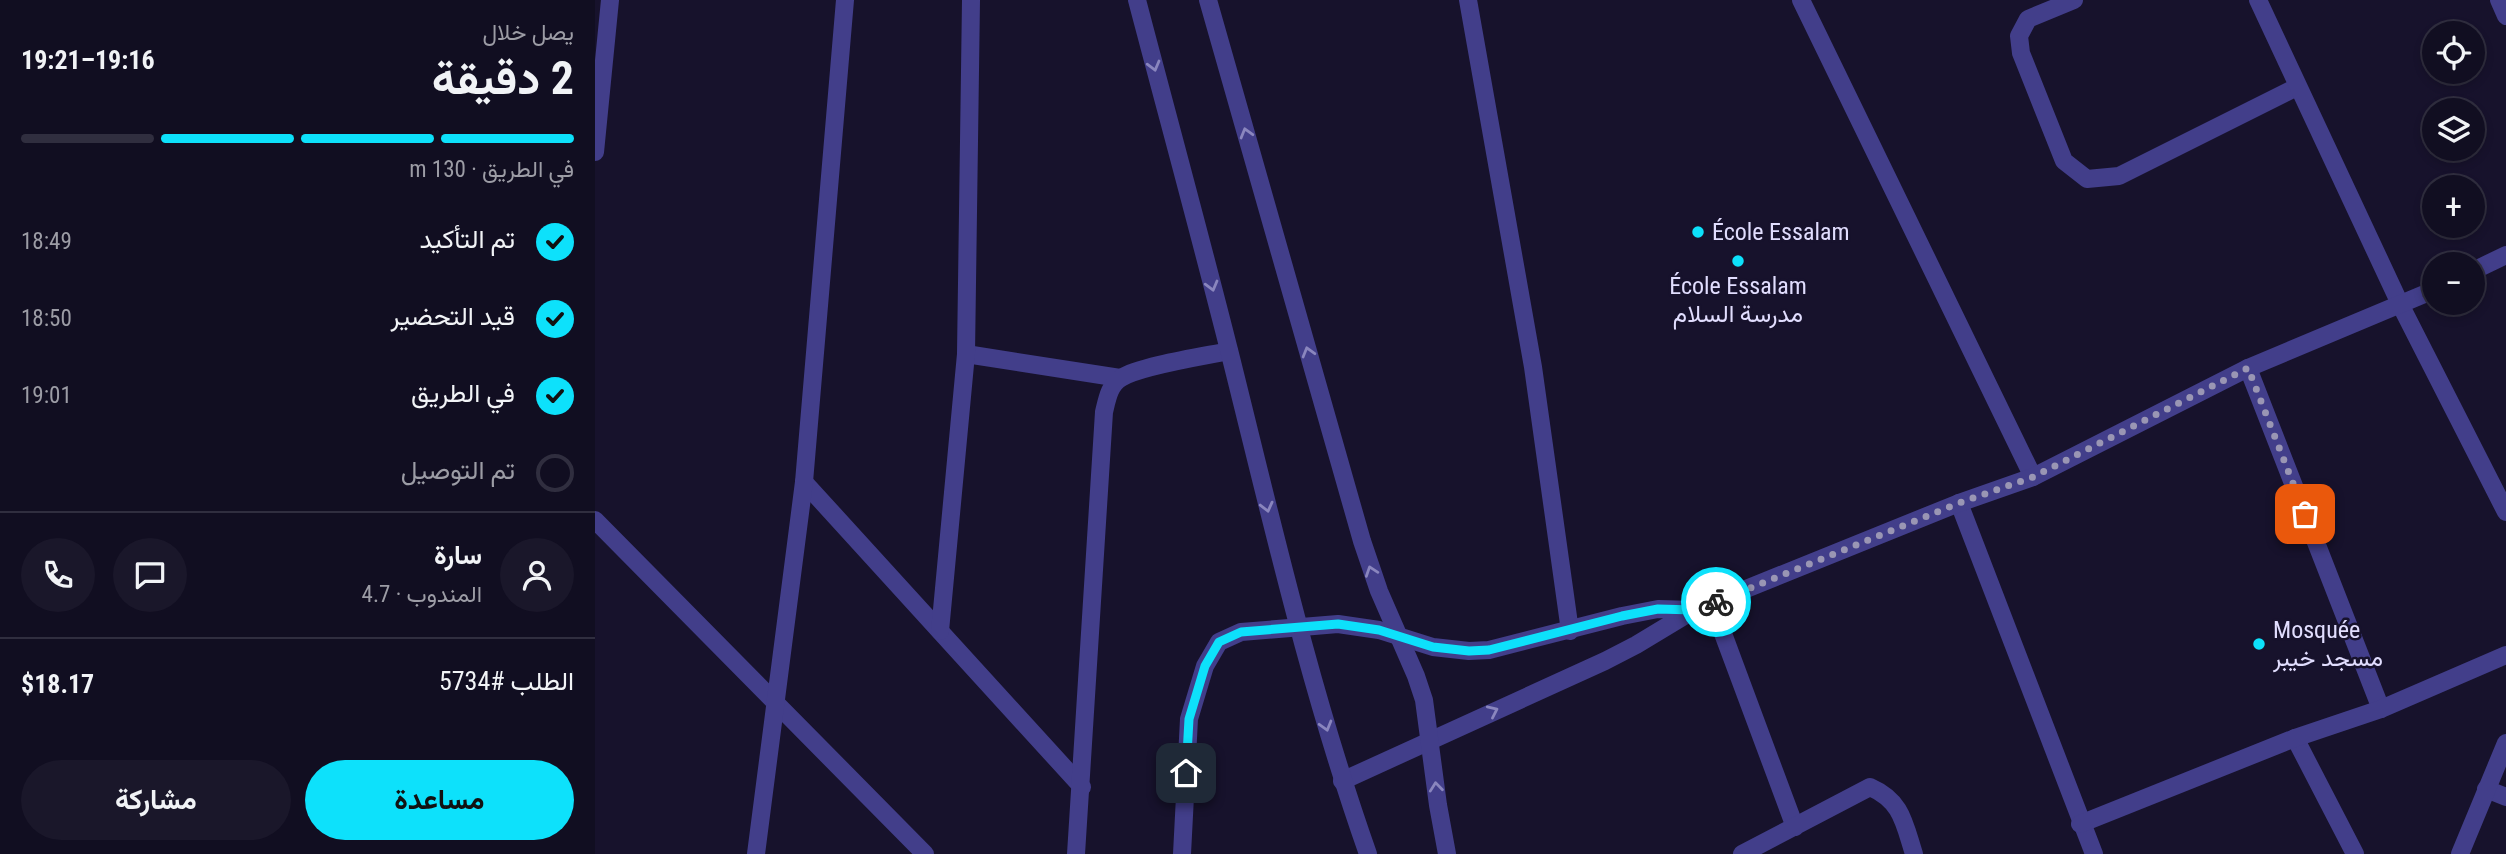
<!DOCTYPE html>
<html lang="ar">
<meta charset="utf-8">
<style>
:root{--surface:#110e21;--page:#1a172a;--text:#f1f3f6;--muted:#9c9ca5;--line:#302e3f;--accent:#0de1fb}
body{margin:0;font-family:"Roboto Condensed",Vazirmatn,sans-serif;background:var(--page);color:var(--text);direction:rtl;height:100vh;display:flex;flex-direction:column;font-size:26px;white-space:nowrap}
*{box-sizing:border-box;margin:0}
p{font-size:23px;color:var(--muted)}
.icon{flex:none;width:38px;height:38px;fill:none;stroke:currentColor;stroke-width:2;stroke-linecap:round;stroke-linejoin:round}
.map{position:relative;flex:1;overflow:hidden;direction:ltr}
.panel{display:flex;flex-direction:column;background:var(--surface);width:595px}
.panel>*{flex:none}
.controls{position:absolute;left:1827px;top:21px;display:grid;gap:14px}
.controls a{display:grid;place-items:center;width:63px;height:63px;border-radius:50%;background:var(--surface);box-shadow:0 4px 10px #0003,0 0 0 2px var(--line);font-size:35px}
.pin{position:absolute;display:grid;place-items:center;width:60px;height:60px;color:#fff;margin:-30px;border-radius:14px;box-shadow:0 4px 10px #0006}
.courier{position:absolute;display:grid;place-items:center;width:70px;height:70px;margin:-35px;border:5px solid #0de1fb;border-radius:50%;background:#fff;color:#222;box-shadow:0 2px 9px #0007}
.overview em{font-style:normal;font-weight:700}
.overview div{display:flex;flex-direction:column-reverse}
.overview{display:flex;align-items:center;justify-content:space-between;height:119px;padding:0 21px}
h1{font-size:46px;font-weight:700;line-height:52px}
.bar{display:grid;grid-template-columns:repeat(4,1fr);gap:10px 7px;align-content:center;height:84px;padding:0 21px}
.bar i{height:9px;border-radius:5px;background:var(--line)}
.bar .active{background:var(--accent)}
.bar p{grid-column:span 4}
.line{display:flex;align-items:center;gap:18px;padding:0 21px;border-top:2px solid var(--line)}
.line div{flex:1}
.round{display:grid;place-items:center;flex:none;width:74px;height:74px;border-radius:37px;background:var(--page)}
ol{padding:0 21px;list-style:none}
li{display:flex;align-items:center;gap:21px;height:77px}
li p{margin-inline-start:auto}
li .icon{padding:7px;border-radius:50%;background:var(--accent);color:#111;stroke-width:4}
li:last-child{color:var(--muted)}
li i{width:38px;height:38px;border:4px solid var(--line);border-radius:50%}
.button{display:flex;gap:14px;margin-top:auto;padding:14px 21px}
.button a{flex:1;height:80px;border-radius:42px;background:var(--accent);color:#111;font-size:28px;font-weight:700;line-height:80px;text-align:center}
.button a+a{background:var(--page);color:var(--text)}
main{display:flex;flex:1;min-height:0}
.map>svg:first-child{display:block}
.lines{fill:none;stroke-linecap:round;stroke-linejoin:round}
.minor{stroke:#423e8a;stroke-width:18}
.tertiary{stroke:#423e8a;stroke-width:18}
.oneway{stroke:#8a86be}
.done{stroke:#9a96b4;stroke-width:7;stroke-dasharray:0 12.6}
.route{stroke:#0de1fb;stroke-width:9}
.poi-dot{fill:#0de1fb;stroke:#17122c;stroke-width:2.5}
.labels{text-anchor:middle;stroke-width:5;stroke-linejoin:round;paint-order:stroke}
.poi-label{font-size:24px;fill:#e1ddfe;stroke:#17122c;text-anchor:start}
</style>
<main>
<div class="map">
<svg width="1911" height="854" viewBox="0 0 1911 854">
<rect width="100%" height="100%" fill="#17122c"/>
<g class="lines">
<!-- minor -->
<g class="minor">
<polyline points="873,0 938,367 975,631"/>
<polyline points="1206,0 1438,477"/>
<polyline points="1479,0 1433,19 1424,36 1426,53 1469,161 1492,179 1524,176 1702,87"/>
<polyline points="1663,0 1806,306 1911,512"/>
<polyline points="1904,0 1911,16"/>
<polyline points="0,152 15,0"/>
<polyline points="1878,271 1911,255"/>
<polyline points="371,354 525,378"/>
<polyline points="1653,368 1786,709"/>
<polyline points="209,482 487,787"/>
<polyline points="1364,503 1499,854"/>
<polyline points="0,520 330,854"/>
<polyline points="1117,604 1200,827"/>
<polyline points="345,631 371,354 376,0"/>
<polyline points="1700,738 1760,854"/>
<polyline points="747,781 1010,661 1041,645 1099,610 1364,503 1438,477 1653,368 1839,290"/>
<polyline points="1891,789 1911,797"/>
<polyline points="1485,824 1700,738 1786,709 1911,655"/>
<polyline points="161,854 209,482 250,0"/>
<path d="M481,854L509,412C512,400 514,385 526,378C544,366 610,356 634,351"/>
<polyline points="587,854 594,719 610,666 624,642 646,632 743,624 784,630 838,647 874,651 894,650 1027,616 1063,609 1099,610"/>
<path d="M1147,854L1275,787C1307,801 1309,823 1319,854"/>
<polyline points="1865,854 1911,743"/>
</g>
<!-- tertiary -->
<g class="tertiary">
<path d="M542,0C573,118 605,235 635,354C677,522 715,690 773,854"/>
<polyline points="613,0 767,541 784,591 821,676 829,700 843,805 852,854"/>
</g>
</g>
<!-- one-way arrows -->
<defs><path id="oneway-chevron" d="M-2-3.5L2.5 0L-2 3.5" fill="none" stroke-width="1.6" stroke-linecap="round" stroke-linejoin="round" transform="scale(1.75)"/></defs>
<g class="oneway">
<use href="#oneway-chevron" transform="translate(559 66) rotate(75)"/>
<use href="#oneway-chevron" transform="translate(651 133) rotate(-106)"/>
<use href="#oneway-chevron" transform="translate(617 286) rotate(75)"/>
<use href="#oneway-chevron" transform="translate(713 352) rotate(-106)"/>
<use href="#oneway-chevron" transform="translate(672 507) rotate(76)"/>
<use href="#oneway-chevron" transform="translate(776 571) rotate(-109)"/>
<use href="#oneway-chevron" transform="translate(898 711) rotate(-25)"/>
<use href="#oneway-chevron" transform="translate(731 726) rotate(74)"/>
<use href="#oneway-chevron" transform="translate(841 787) rotate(-96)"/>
</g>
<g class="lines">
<!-- done -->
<polyline class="done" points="1121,602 1364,503 1438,477 1653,368 1710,514"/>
<!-- route -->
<polyline class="route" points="591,773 594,719 610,666 624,642 646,632 743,624 784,630 838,647 874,651 894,650 1027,616 1063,609 1099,610 1121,602"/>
</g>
<!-- markers -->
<g class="poi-dot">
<circle cx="1103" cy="232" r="7"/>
<circle cx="1143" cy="261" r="7"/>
<circle cx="1664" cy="644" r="7"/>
</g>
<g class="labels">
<!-- poi labels -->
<g class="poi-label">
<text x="1117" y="240">École Essalam</text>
<text x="1143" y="294" text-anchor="middle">École Essalam<tspan x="1143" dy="28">مدرسة السلام</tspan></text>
<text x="1678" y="638">Mosquée<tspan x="1678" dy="28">مسجد خيبر</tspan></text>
</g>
</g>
</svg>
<div class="controls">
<a><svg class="icon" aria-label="locate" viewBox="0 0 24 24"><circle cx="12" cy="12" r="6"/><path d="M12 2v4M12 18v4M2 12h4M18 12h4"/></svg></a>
<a><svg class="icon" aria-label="layers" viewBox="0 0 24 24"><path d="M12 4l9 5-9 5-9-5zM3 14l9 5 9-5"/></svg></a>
<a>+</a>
<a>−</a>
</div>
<div class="pin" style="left:1710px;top:514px;background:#ea580c"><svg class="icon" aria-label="bag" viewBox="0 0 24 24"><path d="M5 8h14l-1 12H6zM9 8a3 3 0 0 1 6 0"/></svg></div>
<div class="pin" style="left:591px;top:773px;background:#1f2937"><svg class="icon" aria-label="home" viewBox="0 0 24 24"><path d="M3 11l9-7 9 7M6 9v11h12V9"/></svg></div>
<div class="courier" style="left:1121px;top:602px"><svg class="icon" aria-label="bike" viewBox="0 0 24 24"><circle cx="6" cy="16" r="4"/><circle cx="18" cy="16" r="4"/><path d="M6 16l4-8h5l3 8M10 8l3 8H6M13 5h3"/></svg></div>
</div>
<section class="panel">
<div class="overview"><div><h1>2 دقيقة</h1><p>يصل خلال</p></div><em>19:16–19:21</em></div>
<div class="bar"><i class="active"></i><i class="active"></i><i class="active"></i><i></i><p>في الطريق · 130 m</p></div>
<ol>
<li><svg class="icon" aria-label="check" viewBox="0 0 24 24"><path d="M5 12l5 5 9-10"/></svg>تم التأكيد<p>18:49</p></li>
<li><svg class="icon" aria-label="check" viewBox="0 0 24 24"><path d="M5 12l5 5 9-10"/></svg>قيد التحضير<p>18:50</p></li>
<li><svg class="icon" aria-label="check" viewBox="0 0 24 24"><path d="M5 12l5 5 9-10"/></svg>في الطريق<p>19:01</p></li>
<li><i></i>تم التوصيل</li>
</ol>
<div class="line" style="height:126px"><a class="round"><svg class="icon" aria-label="person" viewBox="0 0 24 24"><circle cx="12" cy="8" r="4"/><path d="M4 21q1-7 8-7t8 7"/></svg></a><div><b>سارة</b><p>المندوب · 4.7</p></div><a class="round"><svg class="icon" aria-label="chat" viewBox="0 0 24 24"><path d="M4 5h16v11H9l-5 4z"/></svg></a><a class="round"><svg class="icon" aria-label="phone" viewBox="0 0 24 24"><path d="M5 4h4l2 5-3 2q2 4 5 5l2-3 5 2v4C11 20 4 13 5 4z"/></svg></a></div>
<div class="line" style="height:91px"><div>الطلب #5734</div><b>$18.17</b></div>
<div class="button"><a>مساعدة</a><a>مشاركة</a></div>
</section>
</main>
